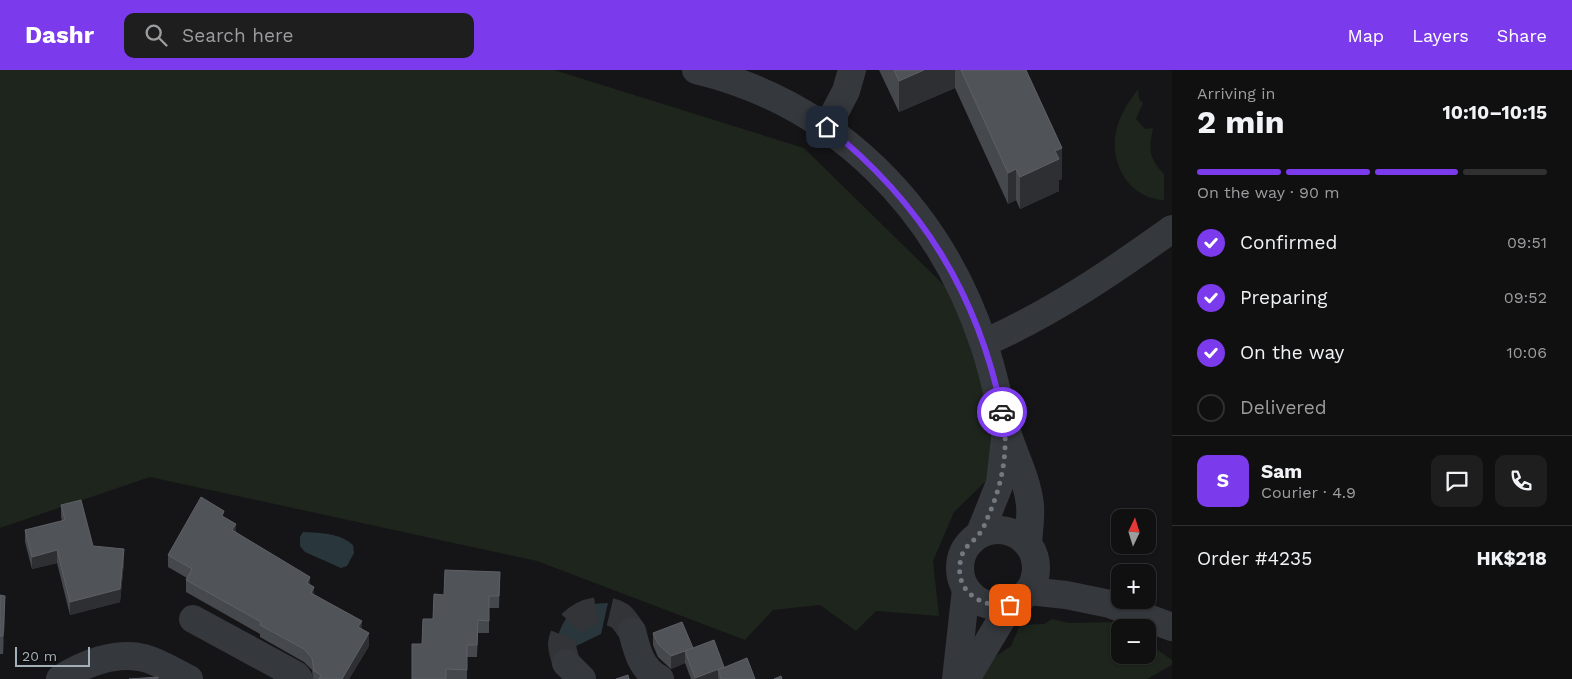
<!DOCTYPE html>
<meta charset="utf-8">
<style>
:root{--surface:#101011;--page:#1e1e1f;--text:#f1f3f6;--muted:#9c9d9f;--line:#303031;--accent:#7c3aed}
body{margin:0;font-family:"Work Sans",sans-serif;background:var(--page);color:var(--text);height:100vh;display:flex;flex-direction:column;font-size:19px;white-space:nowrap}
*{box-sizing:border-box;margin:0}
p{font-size:16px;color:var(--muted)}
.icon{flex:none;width:28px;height:28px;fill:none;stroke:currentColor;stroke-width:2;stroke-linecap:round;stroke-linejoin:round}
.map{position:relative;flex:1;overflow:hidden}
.details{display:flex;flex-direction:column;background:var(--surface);width:400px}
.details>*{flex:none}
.needle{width:32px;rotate:4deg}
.tools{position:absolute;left:1111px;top:439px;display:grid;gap:10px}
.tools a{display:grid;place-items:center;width:45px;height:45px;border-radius:10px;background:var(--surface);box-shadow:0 1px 4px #0004,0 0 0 1px var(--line);font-size:25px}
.scale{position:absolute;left:15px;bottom:12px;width:75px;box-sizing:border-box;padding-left:5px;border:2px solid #a5afb8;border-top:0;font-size:14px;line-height:18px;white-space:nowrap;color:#a5afb8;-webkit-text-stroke:4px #101012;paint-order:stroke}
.pin{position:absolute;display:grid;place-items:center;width:42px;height:42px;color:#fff;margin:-21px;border-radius:10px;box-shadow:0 2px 8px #0006}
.courier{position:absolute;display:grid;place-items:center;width:50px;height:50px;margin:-25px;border:4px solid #7c3aed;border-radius:50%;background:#fff;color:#222;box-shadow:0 1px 6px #0007}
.summary em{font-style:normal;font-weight:700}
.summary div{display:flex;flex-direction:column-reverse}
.summary{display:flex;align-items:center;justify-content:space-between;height:85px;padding:0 25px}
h1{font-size:32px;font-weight:700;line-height:38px}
.bar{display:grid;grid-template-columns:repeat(4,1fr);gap:8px 5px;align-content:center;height:60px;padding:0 25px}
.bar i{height:6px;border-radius:4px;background:var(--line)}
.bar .on{background:var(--accent)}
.bar p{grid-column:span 4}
.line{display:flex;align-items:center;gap:12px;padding:0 25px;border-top:1px solid var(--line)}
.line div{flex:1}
.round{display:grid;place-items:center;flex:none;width:52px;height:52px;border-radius:10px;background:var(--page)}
ol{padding:0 25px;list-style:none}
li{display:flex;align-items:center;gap:15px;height:55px}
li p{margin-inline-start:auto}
li .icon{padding:5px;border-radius:50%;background:var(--accent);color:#fff;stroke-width:4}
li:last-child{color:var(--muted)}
li i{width:28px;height:28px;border:2px solid var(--line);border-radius:50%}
header{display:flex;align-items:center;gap:30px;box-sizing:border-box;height:70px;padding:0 25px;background:var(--accent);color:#fff}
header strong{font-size:24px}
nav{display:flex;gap:28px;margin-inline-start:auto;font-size:18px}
.search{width:350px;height:45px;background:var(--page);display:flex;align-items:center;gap:12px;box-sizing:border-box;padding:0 18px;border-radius:10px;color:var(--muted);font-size:19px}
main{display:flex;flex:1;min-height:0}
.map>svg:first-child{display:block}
.green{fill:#1d251c}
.water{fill:#29373c}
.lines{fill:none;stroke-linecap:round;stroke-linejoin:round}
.minor-tunnel{stroke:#323437;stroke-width:28;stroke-dasharray:28 14;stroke-linecap:butt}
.minor{stroke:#35383c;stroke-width:28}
.wall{fill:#45484c}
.shaded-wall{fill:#2e2f32}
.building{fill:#505358;stroke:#5d6167}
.done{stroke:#737980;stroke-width:5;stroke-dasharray:0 9}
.route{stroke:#7c3aed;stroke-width:6}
</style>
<header>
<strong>Dashr</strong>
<div class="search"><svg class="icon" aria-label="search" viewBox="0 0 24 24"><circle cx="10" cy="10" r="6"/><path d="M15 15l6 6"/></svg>Search here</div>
<nav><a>Map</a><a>Layers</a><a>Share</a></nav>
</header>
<main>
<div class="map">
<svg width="1172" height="609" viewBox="0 0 1172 609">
<rect width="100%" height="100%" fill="#151517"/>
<!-- green -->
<g class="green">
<polygon points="0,0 554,0 804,78 954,225 1002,372 987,410 954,442 933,491 939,546 876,541 856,561 820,535 773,540 745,570 537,491 150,407 0,458"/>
<path d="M1138,19L1139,29L1143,33L1136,49L1145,59L1153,58C1149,79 1148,87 1164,104V130C1124,128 1105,84 1120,49C1124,38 1132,28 1138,19Z"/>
<polygon points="1052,549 1069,553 1117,552 1125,557 1120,558 1120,585 1148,585 1148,573 1172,590 1172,595 1147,609 980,609 989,591 1011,576 1020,555 1044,554"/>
</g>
<!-- water -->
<g class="water">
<path d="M303,462C321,463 340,463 353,475L354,483L347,496L341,498L305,482L300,476V467Z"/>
<path d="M608,533L601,564L576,576L558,566C567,538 580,534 608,533Z"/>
</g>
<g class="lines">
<!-- minor-tunnel -->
<path class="minor-tunnel" d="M566,593C565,587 562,580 562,574C565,548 598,532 620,546C624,549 628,556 632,561"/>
<!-- minor -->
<g class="minor">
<path d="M696,0C836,33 940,140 984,275C993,301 998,326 1004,352C1011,380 1027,406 1030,435C1031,447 1029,461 1028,473"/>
<polyline points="827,57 846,21 852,0"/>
<path d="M984,273C1052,243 1112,202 1172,159"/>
<circle cx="998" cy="498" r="38"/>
<polyline points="980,463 1000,413 1005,368"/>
<polyline points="1029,521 1066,525 1110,534 1172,557"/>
<polyline points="193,549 296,605 299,609"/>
<path d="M632,561C637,581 641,599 660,609"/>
<polyline points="566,593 582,609"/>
<path d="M60,609C83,594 115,581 144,588C160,592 174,602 189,609"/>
<polyline points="956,609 966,519"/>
<polyline points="966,609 1010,535"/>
</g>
</g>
<!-- wall -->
<g class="wall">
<polygon points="879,0 1026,0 1062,109 1059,110 1059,121 1020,139 1016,130 1008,134 955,18 899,42"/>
<polygon points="61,435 93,476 124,492 120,532 70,545 57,493 32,499 25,472 25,460 62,451 61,447"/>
<polygon points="224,448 236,462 310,515 314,525 362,559 369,576 349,609 313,609 312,600 304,592 260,567 260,564 186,522 186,510 187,508 168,497 168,485"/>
<polygon points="500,502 499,538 489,538 489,563 478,563 477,587 467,587 467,609 412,609 422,574 444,525"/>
<polygon points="0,525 5,543 3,584 0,584"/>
<polygon points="653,563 693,578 724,597 755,609 691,609 685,593 671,599 658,587 653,575"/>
</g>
<!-- shaded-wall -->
<g class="shaded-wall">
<polygon points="924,0 955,0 955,18 899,42 899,11"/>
<polygon points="1062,78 1062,109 1059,110 1059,121 1020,139 1020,107 1055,81"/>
<polygon points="1016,99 1016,130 1008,134 1008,103"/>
<polygon points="236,454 236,466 232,460"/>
<polygon points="124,479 124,492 120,532 70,545 70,532"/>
<polygon points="57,480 57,493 32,499 32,487"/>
<polygon points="310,507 310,520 307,513"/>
<polygon points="314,517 314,530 311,523"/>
<polygon points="5,526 5,543 3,584 3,566"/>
<polygon points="362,551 362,564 358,557"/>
<polygon points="369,563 369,576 349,609 342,609"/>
<polygon points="685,581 685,593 671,599 671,586"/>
<polygon points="724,597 718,600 718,609 695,609 695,608"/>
</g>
<!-- building -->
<g class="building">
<polygon points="894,0 924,0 899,11"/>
<polygon points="961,0 1026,0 1062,78 1055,81 1059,89 1020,107 1016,99 1008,103"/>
<polygon points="201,427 224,441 222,446 236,454 232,460 310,507 307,513 314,517 311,523 362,551 358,557 369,563 342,609 319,609 321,605 314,601 312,588 304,579 260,555 261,552 186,510 192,499 168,485"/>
<polygon points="81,430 93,476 124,479 120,519 70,532 57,480 32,487 25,460 65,450 61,435"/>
<polygon points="445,500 500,502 499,526 489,526 489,551 478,550 477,575 467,575 467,600 446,599 446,609 412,609 412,574 422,574 423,549 433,549 434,524 444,525"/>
<polygon points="0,525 5,526 3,566 0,566"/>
<polygon points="682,552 693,578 671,586 658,574 653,563"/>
<polygon points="714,570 724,597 695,608 685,581"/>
<polygon points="747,588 755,609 721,609 718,600"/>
<polygon points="628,605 629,609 616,609"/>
<polygon points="781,606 782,609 774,609"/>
<polygon points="158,607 158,609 129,609"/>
</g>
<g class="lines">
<!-- done -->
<path class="done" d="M1002,342C1010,378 1002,416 987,449C985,453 983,460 980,463C971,475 962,476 960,494C956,524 984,538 1010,535"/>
<!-- route -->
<path class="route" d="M827,57C921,132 978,224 1002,342"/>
</g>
</svg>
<div class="tools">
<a><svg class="needle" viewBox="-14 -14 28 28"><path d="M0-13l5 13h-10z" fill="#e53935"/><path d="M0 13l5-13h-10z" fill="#9c9d9f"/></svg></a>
<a>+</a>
<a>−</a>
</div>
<div class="scale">20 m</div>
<div class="pin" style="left:1010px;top:535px;background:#ea580c"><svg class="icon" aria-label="bag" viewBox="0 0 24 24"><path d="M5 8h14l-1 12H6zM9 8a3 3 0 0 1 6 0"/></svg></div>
<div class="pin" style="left:827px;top:57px;background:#1f2937"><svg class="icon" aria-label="home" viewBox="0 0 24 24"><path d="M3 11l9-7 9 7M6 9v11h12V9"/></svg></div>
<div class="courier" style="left:1002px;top:342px"><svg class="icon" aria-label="car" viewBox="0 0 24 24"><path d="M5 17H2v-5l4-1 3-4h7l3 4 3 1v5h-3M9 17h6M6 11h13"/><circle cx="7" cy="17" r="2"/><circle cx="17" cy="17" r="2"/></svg></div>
</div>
<section class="details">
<div class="summary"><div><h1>2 min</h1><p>Arriving in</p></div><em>10:10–10:15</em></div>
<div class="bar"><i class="on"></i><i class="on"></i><i class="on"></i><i></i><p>On the way · 90 m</p></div>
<ol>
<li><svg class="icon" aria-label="check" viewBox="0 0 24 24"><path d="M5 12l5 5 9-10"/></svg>Confirmed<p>09:51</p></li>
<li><svg class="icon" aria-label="check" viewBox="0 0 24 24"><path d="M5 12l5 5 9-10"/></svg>Preparing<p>09:52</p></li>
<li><svg class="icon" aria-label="check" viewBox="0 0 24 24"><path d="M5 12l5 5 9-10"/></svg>On the way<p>10:06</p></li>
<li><i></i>Delivered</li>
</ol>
<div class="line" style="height:90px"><b class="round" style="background:var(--accent);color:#fff">S</b><div><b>Sam</b><p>Courier · 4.9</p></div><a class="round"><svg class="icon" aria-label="chat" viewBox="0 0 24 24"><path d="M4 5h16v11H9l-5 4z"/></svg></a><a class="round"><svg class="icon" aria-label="phone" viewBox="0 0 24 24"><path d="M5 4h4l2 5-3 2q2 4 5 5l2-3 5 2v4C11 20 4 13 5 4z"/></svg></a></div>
<div class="line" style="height:65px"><div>Order #4235</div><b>HK$218</b></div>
</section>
</main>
